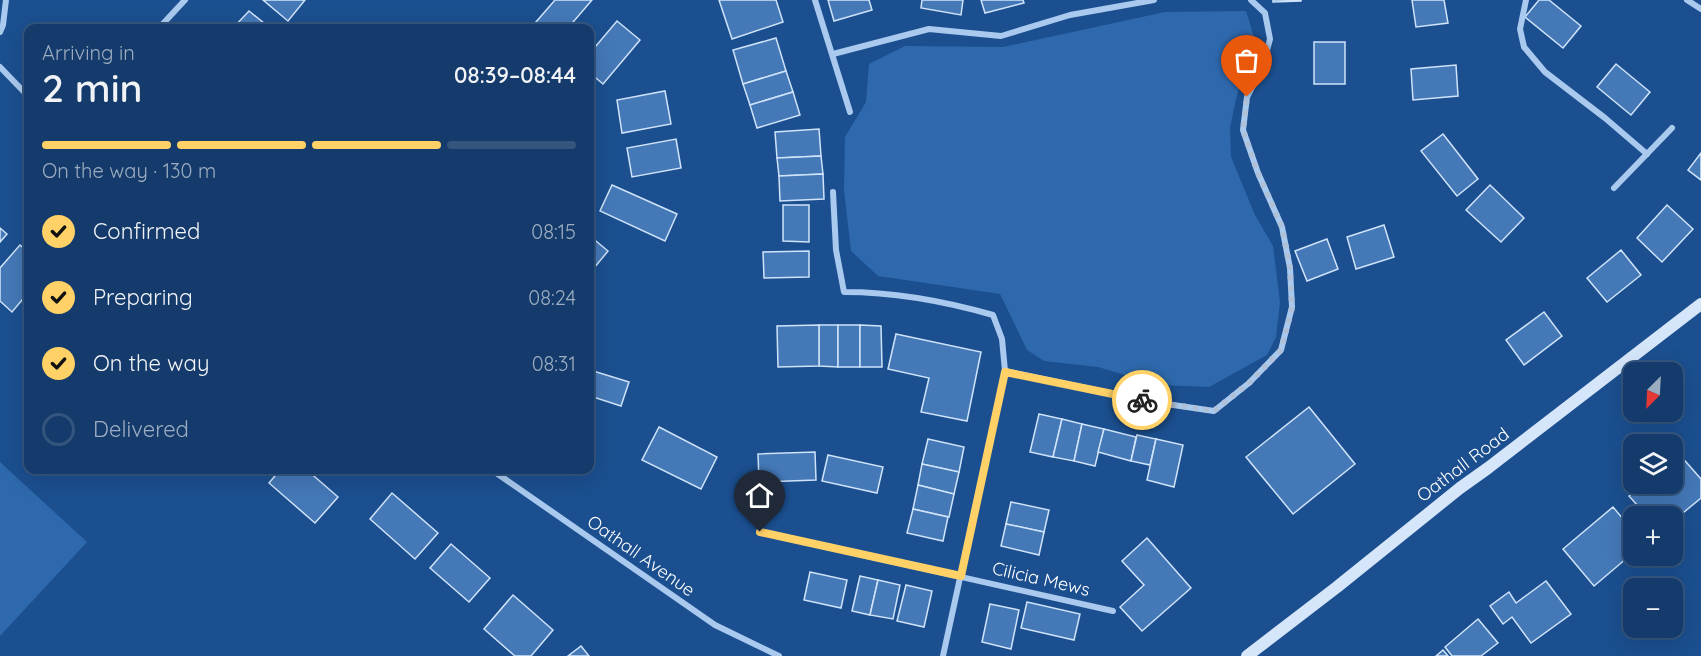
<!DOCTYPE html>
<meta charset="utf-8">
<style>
:root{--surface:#143b6b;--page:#214673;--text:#f1f3f6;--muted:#9dadc1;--line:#33557e;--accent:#ffd166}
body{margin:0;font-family:Quicksand,sans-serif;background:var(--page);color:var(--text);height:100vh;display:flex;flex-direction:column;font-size:22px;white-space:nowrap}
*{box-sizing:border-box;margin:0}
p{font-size:20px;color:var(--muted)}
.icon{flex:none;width:33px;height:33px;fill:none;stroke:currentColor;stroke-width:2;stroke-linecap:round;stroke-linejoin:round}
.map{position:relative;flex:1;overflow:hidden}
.details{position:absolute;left:24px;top:24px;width:570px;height:450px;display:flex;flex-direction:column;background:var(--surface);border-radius:12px;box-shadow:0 6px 24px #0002,0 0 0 2px var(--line)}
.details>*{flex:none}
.needle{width:39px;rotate:204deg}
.tools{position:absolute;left:1623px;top:362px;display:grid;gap:12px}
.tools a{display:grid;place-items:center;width:60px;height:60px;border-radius:12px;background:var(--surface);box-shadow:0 6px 24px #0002,0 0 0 2px var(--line);font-size:30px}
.pin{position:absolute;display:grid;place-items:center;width:51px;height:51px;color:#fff;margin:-62px -26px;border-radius:50% 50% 50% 0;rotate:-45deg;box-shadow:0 0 6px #0007}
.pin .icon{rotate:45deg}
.courier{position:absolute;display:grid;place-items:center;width:60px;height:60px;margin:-30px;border:4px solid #ffd166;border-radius:50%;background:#fff;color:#222;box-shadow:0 2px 8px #0007}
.head em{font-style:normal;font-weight:600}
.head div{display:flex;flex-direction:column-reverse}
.head{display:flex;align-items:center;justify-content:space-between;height:102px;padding:0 18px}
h1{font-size:39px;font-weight:600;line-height:45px}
.bar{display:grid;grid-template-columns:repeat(4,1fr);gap:9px 6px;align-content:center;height:72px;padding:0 18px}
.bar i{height:8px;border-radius:4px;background:var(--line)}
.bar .selected{background:var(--accent)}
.bar p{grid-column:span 4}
ol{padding:0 18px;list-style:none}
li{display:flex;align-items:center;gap:18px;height:66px}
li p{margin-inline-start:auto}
li .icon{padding:6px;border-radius:50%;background:var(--accent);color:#111;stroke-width:4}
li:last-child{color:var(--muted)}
li i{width:33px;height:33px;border:3px solid var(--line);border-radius:50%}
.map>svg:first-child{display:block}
.green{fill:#2e69ad}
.building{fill:#4478b7;stroke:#cfe3fa;stroke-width:1.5}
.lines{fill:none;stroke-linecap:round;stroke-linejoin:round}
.minor{stroke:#a9c9ee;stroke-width:6}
.secondary{stroke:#d6e6fa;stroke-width:12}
.done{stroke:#afc1d8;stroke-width:6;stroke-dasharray:0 10.8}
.route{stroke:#ffd166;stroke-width:8}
.labels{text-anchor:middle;stroke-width:4.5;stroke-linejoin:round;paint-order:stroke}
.street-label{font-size:18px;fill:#fff;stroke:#1b4f8f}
</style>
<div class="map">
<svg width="1701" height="656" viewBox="0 0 1701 656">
<rect width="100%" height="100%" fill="#1b4f8f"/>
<!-- green -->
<g class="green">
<polygon points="1246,11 1254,37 1236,99 1230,128 1231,157 1255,215 1273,246 1280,302 1276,337 1267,355 1209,387 1159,385 1098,367 1044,361 1027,350 1000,294 878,276 851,251 844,190 845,137 866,102 869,64 905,46 1003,47 1165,12"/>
<polygon points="0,462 87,542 0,636"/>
</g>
<!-- building -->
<g class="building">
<polygon points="263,0 305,0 288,21"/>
<polygon points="555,0 592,0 568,28 544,28 536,22"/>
<polygon points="719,0 776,0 783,22 732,39"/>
<polygon points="828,0 869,0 872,10 834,21"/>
<polygon points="922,0 963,0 961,15 921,8"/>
<polygon points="981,0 1023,0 1024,3 985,13"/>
<polygon points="1273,0 1301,0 1301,1 1273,2"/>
<polygon points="1412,0 1444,0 1448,23 1416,27"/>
<polygon points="1539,0 1549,0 1581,26 1563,48 1525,17"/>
<polygon points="249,11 270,28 233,28"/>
<polygon points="617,21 640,40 603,84 590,73 590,53"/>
<polygon points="776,38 786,71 743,84 733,50"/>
<rect x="1314" y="42" width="31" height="42"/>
<polygon points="1616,64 1650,92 1631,115 1597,87"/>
<polygon points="1456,65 1458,96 1413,100 1411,69"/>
<polygon points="786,71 793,92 750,105 743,84"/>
<polygon points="665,91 671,124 622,133 617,100"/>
<polygon points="793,92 800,115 757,128 750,105"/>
<polygon points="819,129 821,156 777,158 775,132"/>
<polygon points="1443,134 1478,179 1457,196 1421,151"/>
<polygon points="676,139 681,168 632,177 627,148"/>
<polygon points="1701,153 1701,180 1688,170"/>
<polygon points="821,156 823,174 779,176 777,158"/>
<polygon points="823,174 824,199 780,201 779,176"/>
<polygon points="612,185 677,214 665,241 600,211"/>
<polygon points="1490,185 1524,218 1501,242 1466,210"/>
<polygon points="783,205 809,205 809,242 783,241"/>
<polygon points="1667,205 1693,229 1662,262 1637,238"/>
<polygon points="1384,225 1394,257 1356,269 1347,237"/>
<polygon points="0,228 7,234 0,242"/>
<polygon points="590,236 608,251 590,273"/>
<polygon points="1327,239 1338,269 1307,281 1295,251"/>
<polygon points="20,245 28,252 28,293 12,312 0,301 0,268"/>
<polygon points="1621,250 1641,275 1607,302 1587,278"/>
<polygon points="809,251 809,277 764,278 763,252"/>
<polygon points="1544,312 1562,336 1524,365 1506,340"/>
<polygon points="819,325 838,325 838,367 819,366"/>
<polygon points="819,325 819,366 778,367 777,326"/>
<rect x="838" y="325" width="22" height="42"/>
<polygon points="860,325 881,326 882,367 860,367"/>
<polygon points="896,334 981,352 967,421 921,412 929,378 888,369"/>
<polygon points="590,370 629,382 621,406 590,396"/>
<polygon points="1309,407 1355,464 1293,514 1246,457"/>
<polygon points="1039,414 1062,419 1053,457 1030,452"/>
<polygon points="1062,419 1082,424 1074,461 1053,457"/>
<polygon points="1082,424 1104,429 1095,466 1074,461"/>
<polygon points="659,427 717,457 701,489 642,460"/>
<polygon points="1104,429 1136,437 1131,461 1098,452"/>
<polygon points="1137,435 1156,439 1150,465 1131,461"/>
<polygon points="928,439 964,447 959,472 922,464"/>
<polygon points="1156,439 1183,445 1174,487 1147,480"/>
<polygon points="815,452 816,480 759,482 758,454"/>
<polygon points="1679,454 1701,479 1701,498 1672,522 1672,516 1647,516 1629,496 1644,483 1672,483 1672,459"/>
<polygon points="828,455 883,467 877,493 822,481"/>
<polygon points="922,464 959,472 954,494 918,485"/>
<polygon points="280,470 307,470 338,497 315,523 269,483"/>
<polygon points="918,485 954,494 949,517 913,509"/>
<polygon points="392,493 438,533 415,559 370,519"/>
<polygon points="1011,502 1049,510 1044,532 1006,524"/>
<polygon points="1613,507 1634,532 1634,552 1594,586 1563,549"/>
<polygon points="913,509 948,517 943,541 907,533"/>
<polygon points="1006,524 1044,532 1039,555 1001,546"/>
<polygon points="1147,538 1191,588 1142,631 1120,607 1144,585 1122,561"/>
<polygon points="451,544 490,578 469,602 430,568"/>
<polygon points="810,572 847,580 841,608 804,600"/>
<polygon points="860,576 878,580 870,615 852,611"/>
<polygon points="878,580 900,585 893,619 870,615"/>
<polygon points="1546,581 1571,614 1531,643 1512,617 1503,624 1490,606 1509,592 1516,603"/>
<polygon points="906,585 932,591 924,627 897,621"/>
<polygon points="513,595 553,630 531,656 515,656 484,629"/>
<polygon points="1027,602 1080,614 1074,640 1021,628"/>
<polygon points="990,604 1019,610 1011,649 982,642"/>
<polygon points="1478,619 1498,643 1481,656 1452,656 1445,647"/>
<polygon points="581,646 589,656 568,656"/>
<polygon points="1443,650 1448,656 1436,656"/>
</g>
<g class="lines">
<!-- minor -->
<g class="minor">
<polyline points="815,0 850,112"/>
<polyline points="1526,0 1520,29 1524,47 1545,72 1605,118 1647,154"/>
<polyline points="1687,0 1701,9"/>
<polyline points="159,28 185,0"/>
<polyline points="0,32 3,25 6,0"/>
<polyline points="833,54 929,29 1001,36 1070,15 1154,0"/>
<polyline points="0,67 28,96"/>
<polyline points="1614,188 1672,128"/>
<path d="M833,192L836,250L844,292C895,292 944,301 993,315L1002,339L1005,371L943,656"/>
<polyline points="1005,371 1153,402 1214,411 1249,383 1281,350 1292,307 1290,268 1282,227 1258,173 1243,130 1247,97 1263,66 1270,39 1265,13 1251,0"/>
<polyline points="492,470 715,625 779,656"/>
<polyline points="760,532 1113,611"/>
</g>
<!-- secondary -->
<polyline class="secondary" points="1247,656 1337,587 1460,488 1488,468 1701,304"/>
</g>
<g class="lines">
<!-- done -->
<polyline class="done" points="1142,400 1214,411 1249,383 1281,350 1292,308 1290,268 1282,227 1258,173 1243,130 1247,97"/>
<!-- route -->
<polyline class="route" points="760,532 961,576 1005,372 1142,400"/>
</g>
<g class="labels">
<!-- street labels -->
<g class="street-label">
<text transform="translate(1463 465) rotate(-37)" y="6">Oathall Road</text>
<text transform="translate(641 556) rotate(35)" y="6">Oathall Avenue</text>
<text transform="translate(1041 579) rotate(13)" y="6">Cilicia Mews</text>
</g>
</g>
</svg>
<div class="tools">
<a><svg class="needle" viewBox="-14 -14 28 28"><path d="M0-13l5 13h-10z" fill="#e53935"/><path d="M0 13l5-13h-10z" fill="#9dadc1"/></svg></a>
<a><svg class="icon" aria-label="layers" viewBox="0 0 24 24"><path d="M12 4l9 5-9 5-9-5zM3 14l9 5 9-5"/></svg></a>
<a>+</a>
<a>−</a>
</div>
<div class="pin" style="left:1247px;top:97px;background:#ea580c"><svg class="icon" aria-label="bag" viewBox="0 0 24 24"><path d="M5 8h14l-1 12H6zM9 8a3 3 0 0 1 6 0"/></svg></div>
<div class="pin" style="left:760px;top:532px;background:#1f2937"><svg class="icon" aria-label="home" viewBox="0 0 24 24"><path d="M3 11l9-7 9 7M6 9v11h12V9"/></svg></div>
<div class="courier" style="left:1142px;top:400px"><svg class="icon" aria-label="bike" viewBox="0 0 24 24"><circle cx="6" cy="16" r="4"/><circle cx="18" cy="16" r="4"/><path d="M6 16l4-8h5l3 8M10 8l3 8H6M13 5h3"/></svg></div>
<section class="details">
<div class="head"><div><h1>2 min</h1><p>Arriving in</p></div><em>08:39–08:44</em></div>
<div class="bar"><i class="selected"></i><i class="selected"></i><i class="selected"></i><i></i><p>On the way · 130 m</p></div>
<ol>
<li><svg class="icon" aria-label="check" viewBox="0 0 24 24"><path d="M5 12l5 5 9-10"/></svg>Confirmed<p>08:15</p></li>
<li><svg class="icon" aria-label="check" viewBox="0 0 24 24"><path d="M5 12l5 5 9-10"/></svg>Preparing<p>08:24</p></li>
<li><svg class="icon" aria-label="check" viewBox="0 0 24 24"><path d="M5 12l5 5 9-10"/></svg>On the way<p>08:31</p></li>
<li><i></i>Delivered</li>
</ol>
</section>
</div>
